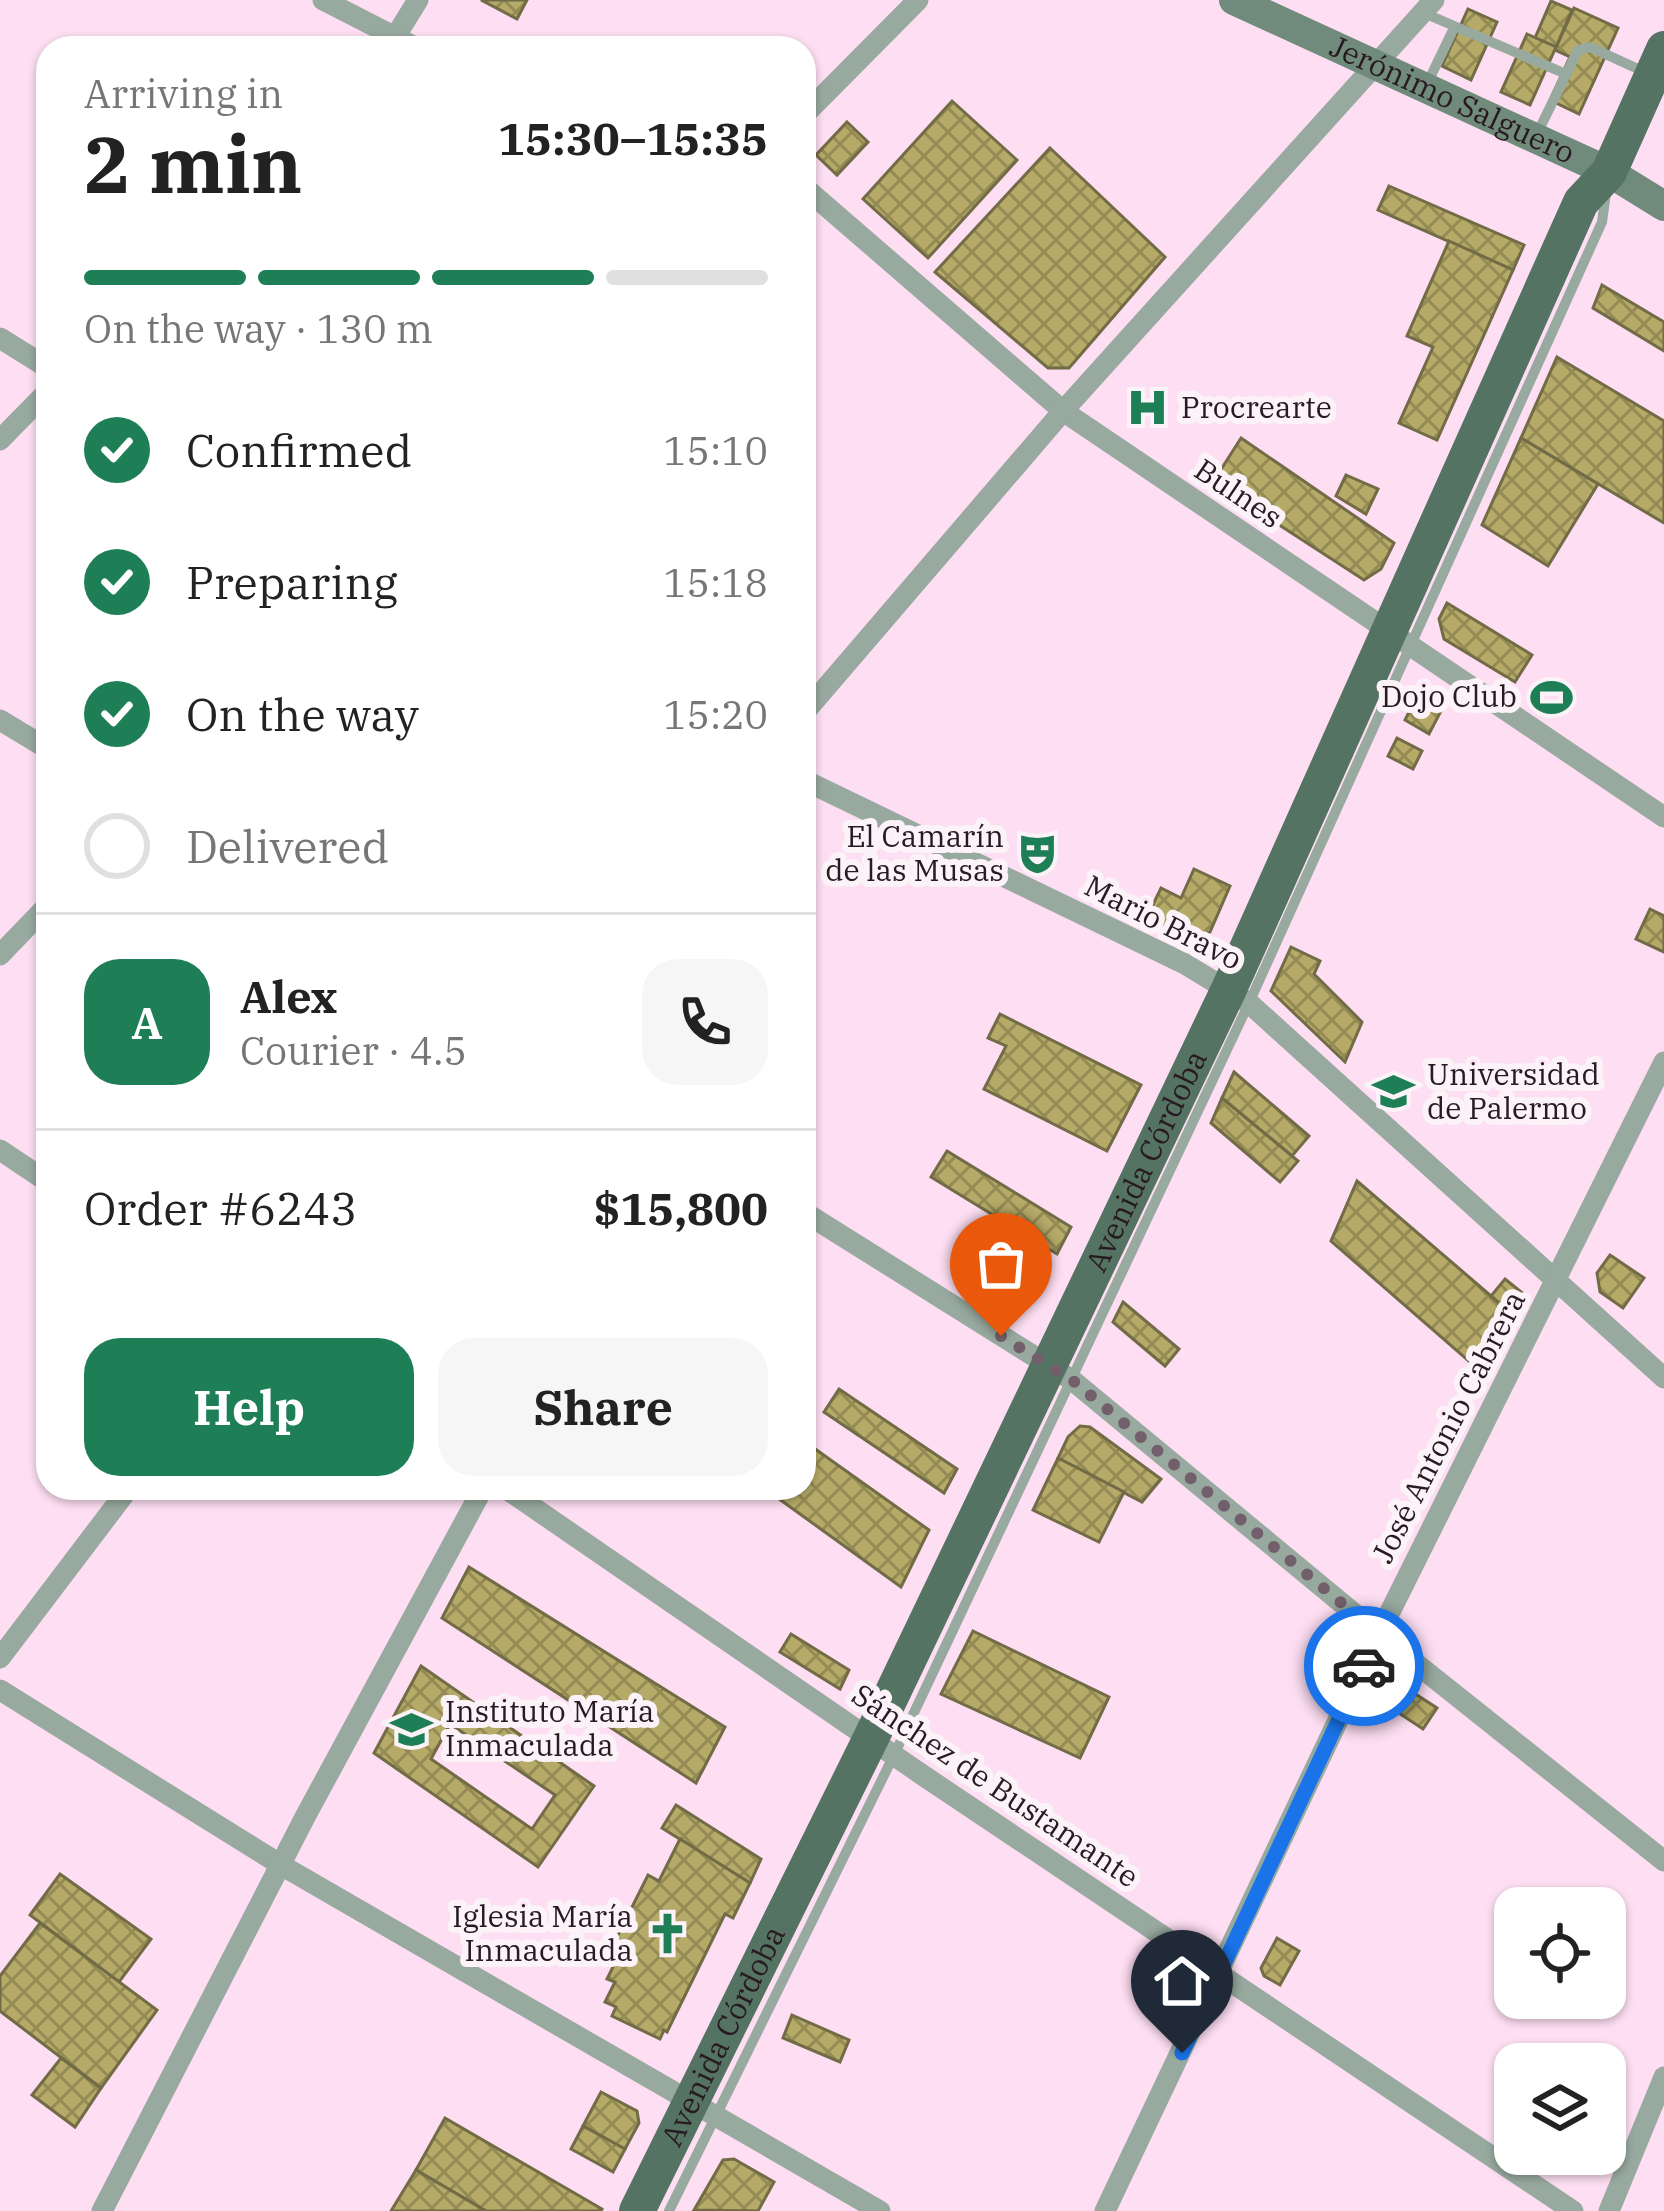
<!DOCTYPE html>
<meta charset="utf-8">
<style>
:root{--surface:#fff;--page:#f6f6f6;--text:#222;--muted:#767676;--line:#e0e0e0;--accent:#1e7e56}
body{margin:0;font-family:"IBM Plex Serif",serif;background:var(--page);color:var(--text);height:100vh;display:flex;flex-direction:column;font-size:45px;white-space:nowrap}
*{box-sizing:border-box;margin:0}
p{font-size:39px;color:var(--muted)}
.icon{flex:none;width:66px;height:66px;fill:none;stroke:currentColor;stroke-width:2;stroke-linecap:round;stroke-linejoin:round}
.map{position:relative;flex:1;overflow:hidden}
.sheet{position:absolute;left:36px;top:36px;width:780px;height:1464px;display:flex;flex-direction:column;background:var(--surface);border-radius:36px;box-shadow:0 3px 9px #0004}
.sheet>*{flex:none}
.buttons{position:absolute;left:1494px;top:1887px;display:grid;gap:24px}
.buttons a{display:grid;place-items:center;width:132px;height:132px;border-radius:24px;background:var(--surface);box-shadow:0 3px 9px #0004;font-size:60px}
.pin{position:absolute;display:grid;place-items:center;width:102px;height:102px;color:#fff;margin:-123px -51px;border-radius:50% 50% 50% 0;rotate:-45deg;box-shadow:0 0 12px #0007}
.pin .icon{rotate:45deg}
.courier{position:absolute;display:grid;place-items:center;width:120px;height:120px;margin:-60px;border:9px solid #1a73e8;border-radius:50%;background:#fff;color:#222;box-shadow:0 3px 15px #0007}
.head em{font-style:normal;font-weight:700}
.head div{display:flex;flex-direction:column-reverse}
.head{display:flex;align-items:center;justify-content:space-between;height:204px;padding:0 48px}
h1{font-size:78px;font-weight:700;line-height:90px}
.bar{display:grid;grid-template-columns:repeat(4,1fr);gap:18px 12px;align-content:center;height:144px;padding:0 48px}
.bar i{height:15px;border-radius:9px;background:var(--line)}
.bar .active{background:var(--accent)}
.bar p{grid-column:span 4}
.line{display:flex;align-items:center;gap:30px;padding:0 48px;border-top:3px solid var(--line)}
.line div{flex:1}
.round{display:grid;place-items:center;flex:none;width:126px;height:126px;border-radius:36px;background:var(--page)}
ol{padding:0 48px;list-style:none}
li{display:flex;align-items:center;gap:36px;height:132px}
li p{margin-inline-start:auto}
li .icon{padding:12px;border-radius:50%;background:var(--accent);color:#fff;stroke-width:4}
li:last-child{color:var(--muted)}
li i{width:66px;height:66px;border:6px solid var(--line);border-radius:50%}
.cta{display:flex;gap:24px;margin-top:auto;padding:24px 48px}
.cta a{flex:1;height:138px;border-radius:36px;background:var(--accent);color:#fff;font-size:48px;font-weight:700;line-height:138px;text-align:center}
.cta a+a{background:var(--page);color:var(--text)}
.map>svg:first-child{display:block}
.building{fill:url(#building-cross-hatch);stroke:#716b46;stroke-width:3;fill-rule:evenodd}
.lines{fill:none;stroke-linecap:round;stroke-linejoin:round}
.lane{stroke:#98a99f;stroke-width:10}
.street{stroke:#98a99f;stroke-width:21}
.secondary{stroke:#708a7b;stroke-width:30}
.primary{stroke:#547362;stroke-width:36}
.done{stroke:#735f6b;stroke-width:12;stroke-dasharray:0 21.6}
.route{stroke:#1a73e8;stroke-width:15}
.labels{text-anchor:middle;stroke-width:12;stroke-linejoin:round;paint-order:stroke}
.street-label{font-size:30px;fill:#281a23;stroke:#fbf3f8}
.poi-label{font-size:30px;fill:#281a23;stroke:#fbf3f8;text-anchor:start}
</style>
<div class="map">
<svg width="1664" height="2211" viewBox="0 0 1664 2211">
<defs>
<pattern id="building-cross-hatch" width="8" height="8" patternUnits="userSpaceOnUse" patternTransform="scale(3)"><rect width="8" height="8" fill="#b5aa67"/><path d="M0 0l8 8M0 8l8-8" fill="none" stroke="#938a54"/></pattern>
</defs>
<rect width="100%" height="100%" fill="#fddef2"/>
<!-- building -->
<g class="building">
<polygon points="481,0 527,0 517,19"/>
<polygon points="1551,1 1572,10 1556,47 1535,38"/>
<polygon points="1574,8 1618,28 1579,114 1550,100 1570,57 1555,50"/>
<polygon points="1468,9 1497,22 1471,80 1442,66"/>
<polygon points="1527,34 1556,47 1530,105 1501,92"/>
<polygon points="952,101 1017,160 928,258 863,199"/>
<polygon points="847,122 868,142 837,175 816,155"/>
<polygon points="1050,148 1165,257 1069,368 1048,368 935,272"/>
<polygon points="1389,186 1524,245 1513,270 1378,210"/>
<polygon points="1449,241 1513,270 1437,440 1399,423 1433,347 1407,336"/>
<polygon points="1602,285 1664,322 1664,351 1593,308"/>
<polygon points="1557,357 1664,421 1664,523 1521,438"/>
<polygon points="1241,438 1394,543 1381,569 1364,580 1213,482"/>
<polygon points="1521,438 1598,484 1548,566 1482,525"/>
<polygon points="1346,475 1378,489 1366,514 1336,496"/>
<polygon points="1447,603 1532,655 1515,682 1444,639 1439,619"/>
<polygon points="1421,701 1441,711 1429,734 1405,720 1414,702"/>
<polygon points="1397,738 1422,751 1413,769 1388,756"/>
<polygon points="1194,869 1230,886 1210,932 1193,938 1147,917 1161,888 1181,898"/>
<polygon points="1650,909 1664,916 1664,952 1636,939"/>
<polygon points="1291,947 1320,961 1314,974 1362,1022 1345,1062 1271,991"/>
<polygon points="1000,1014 1141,1085 1107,1151 984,1089 1006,1046 988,1038"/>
<polygon points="1234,1072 1309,1136 1292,1156 1222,1098"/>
<polygon points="1222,1098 1298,1161 1280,1182 1211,1123"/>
<polygon points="947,1151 1071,1227 1057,1254 931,1177"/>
<polygon points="1357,1181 1511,1313 1479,1370 1331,1241"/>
<polygon points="994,1255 1042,1282 1028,1306 1013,1311 975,1289"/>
<polygon points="1610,1255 1644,1278 1623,1308 1600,1292 1597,1273"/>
<polygon points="1505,1279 1525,1295 1511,1313 1491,1296"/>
<polygon points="1123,1302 1179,1349 1165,1366 1113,1322"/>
<polygon points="839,1389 957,1469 944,1493 824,1412"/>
<polygon points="1080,1426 1090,1427 1161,1479 1142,1502 1058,1458 1068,1437"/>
<polygon points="804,1441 929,1530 901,1587 764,1488 804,1488"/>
<polygon points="1058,1458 1124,1492 1099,1542 1033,1510"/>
<polygon points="469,1567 725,1727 696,1783 442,1618"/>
<polygon points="973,1631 1109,1697 1080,1758 941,1694"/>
<polygon points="791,1634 849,1670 840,1689 780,1652"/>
<path d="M421,1666L594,1786L538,1867L374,1753ZM450,1724L555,1795L532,1829L431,1759Z"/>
<polygon points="1397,1682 1437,1708 1423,1729 1376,1698 1385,1684"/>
<polygon points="676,1805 761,1859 750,1883 662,1828"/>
<polygon points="680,1839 750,1883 733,1918 725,1914 667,2032 664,2030 660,2039 612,2016 616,2007 605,2002 615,1982 607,1979 619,1955 610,1951 648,1875 659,1881"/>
<polygon points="60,1874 151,1939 119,1982 30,1915"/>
<polygon points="40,1923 157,2010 101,2088 0,2011 0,1976"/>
<polygon points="1277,1938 1299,1951 1280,1985 1264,1976 1261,1968"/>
<polygon points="792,2015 849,2040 840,2062 783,2038"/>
<polygon points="61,2058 101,2088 75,2127 32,2095"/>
<polygon points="601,2092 637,2111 639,2123 625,2149 583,2126"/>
<polygon points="445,2118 602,2209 601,2211 486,2211 416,2170"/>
<polygon points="583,2126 625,2149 613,2172 571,2149"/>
<polygon points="734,2159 774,2182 758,2211 694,2210 723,2160"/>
<polygon points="416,2170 486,2211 391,2211"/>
</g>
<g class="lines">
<!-- lane -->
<g class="lane">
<polyline points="1424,13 1566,74"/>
<polyline points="1427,84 1454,28"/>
<polyline points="1536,136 1578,50 1590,47 1649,74"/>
<polyline points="669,2211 894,1755 1249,1003 1602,222 1606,193"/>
</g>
<!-- street -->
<g class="street">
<polyline points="323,0 417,48"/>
<polyline points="390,45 418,0"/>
<polyline points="804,115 918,0"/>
<polyline points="804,187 1063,411 1664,817"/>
<polyline points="0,338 48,368"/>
<polyline points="0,440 48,391"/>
<polyline points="804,713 1063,411 1434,0"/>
<polyline points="0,720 48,749"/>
<polyline points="804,780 1185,964 1249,1003 1664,1378"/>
<polyline points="0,955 48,905"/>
<polyline points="0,1150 48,1182"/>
<polyline points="804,1212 1072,1380 1379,1634 1664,1861"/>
<polyline points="505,1488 921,1774 1573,2211"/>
<polyline points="0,1658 129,1488"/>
<polyline points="0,1690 281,1865 880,2211"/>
<polyline points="102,2211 305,1817 483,1488"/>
<polyline points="1105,2211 1379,1634 1664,1062"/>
<polyline points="1609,2211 1664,2077"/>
</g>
<!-- secondary -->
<path class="secondary" id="s1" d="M1234,0L1609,172L1664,206"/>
<!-- primary -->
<path class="primary" id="s2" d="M637,2211L871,1738L1229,989L1581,202L1609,172L1664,49"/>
</g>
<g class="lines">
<!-- done -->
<polyline class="done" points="1001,1336 1072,1380 1379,1634 1364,1666"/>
<!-- route -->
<polyline class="route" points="1182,2053 1364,1666"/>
</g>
<!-- icons -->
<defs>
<symbol id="hospital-bare" viewBox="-9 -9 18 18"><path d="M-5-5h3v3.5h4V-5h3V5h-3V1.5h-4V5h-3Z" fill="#1e7e56" stroke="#fbf3f8" stroke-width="2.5" paint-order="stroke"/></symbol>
<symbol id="stadium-bare" viewBox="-9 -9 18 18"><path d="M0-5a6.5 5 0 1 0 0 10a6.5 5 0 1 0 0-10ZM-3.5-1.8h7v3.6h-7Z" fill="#1e7e56" stroke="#fbf3f8" stroke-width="2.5" paint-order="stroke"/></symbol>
<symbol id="theatre-bare" viewBox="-9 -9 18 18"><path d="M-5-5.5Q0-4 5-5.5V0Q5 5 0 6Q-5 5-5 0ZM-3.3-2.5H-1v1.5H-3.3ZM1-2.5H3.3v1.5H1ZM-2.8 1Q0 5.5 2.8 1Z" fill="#1e7e56" stroke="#fbf3f8" stroke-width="2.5" paint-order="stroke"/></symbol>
<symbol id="university-bare" viewBox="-9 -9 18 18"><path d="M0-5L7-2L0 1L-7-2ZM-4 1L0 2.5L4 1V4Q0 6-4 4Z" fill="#1e7e56" stroke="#fbf3f8" stroke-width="2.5" paint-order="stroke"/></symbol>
<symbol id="school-bare" viewBox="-9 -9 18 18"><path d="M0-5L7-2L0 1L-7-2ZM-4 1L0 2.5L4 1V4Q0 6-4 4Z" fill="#1e7e56" stroke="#fbf3f8" stroke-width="2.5" paint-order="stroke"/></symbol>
<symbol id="church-bare" viewBox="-9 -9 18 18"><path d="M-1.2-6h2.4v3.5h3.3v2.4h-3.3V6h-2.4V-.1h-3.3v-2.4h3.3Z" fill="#1e7e56" stroke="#fbf3f8" stroke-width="2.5" paint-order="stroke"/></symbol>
</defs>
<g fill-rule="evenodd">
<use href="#hospital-bare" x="1118" y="378" width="59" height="59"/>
<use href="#stadium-bare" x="1522" y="668" width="59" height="59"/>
<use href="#theatre-bare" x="1008" y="824" width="59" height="59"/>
<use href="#university-bare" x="1364" y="1062" width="59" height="59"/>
<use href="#school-bare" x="382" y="1700" width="59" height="59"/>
<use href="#church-bare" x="638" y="1904" width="59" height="59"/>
</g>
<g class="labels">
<!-- street labels -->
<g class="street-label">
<text dy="10" stroke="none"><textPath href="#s1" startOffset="240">Jerónimo Salguero</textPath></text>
<text transform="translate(1238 494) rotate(34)" y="10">Bulnes</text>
<text transform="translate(1163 923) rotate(27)" y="10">Mario Bravo</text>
<text dy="10" stroke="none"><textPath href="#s2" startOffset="1167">Avenida Córdoba</textPath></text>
<text transform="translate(1449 1427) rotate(-63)" y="10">José Antonio Cabrera</text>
<text transform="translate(995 1786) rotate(34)" y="10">Sánchez de Bustamante</text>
<text dy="10" stroke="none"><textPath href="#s2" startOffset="195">Avenida Córdoba</textPath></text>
</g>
<!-- poi labels -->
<g class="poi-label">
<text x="1181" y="418">Procrearte</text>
<text x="1517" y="707" text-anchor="end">Dojo Club</text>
<text x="1004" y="847" text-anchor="end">El Camarín<tspan x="1004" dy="34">de las Musas</tspan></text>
<text x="1427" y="1085">Universidad<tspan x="1427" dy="34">de Palermo</tspan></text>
<text x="445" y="1722">Instituto María<tspan x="445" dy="34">Inmaculada</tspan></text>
<text x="633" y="1927" text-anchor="end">Iglesia María<tspan x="633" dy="34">Inmaculada</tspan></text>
</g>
</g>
</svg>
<div class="buttons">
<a><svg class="icon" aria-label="locate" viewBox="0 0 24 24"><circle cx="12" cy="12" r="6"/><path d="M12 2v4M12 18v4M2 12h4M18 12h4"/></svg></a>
<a><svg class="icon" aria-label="layers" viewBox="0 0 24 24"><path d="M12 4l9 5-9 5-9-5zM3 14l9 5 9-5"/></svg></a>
</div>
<div class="pin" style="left:1001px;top:1336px;background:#ea580c"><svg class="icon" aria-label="bag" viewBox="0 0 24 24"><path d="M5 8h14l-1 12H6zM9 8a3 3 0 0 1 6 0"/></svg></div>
<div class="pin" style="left:1182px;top:2053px;background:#1f2937"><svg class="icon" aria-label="home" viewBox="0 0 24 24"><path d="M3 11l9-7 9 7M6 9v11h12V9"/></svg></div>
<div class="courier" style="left:1364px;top:1666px"><svg class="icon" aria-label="car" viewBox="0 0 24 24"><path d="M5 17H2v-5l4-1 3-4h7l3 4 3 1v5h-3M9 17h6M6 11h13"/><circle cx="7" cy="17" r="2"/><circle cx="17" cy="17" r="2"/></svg></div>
<section class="sheet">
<div class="head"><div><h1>2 min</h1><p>Arriving in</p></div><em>15:30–15:35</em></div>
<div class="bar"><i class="active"></i><i class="active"></i><i class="active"></i><i></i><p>On the way · 130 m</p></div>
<ol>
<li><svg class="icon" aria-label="check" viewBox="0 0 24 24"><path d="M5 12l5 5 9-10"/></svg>Confirmed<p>15:10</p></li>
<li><svg class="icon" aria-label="check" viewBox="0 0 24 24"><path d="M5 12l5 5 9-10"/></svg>Preparing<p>15:18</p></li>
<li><svg class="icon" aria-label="check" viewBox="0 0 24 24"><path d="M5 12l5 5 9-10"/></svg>On the way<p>15:20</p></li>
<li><i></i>Delivered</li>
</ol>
<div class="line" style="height:216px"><b class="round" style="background:var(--accent);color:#fff">A</b><div><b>Alex</b><p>Courier · 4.5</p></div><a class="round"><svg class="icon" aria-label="phone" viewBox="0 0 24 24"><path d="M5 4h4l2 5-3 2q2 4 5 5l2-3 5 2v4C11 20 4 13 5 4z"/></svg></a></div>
<div class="line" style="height:156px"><div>Order #6243</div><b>$15,800</b></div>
<div class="cta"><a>Help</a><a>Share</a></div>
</section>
</div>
